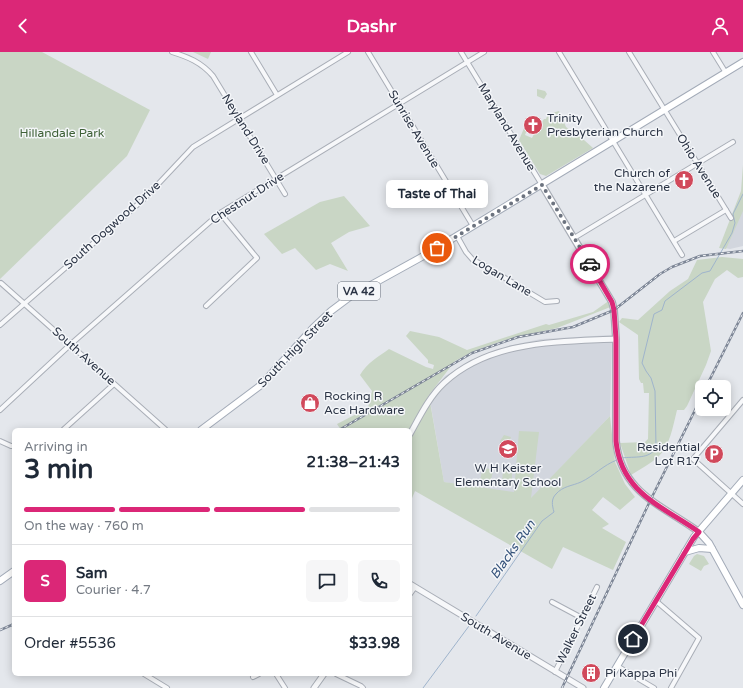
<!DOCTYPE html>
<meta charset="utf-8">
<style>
:root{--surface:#fff;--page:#f6f6f7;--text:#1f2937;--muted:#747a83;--line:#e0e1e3;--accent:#db2777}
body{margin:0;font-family:"Varela Round",sans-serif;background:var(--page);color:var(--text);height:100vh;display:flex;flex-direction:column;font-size:15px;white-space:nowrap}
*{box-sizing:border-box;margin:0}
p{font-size:13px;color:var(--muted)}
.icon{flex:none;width:22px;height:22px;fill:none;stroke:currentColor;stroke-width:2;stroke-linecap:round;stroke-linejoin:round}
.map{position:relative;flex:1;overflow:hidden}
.panel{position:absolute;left:12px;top:376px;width:400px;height:248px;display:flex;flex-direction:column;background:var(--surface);border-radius:6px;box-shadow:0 2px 10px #0003}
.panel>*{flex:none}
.fabs{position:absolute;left:695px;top:328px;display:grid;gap:8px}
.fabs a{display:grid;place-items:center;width:36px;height:36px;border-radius:6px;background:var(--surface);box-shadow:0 2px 10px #0003;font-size:20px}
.pin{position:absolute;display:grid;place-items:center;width:34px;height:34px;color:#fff;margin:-17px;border:2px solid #fff;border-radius:50%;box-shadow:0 1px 4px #0007}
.courier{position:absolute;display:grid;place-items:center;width:40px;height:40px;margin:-20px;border:3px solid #db2777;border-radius:50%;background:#fff;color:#222;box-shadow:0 1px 5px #0007}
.bubble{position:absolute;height:28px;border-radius:6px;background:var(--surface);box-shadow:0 2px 10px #0003;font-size:13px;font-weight:700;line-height:28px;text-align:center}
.overview em{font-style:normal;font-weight:700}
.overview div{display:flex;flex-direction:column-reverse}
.overview{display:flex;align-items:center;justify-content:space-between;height:68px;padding:0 12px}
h1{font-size:26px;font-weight:700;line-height:30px}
.bar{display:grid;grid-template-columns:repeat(4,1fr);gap:6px 4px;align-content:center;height:48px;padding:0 12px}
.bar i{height:5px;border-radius:3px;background:var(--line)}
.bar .on{background:var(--accent)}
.bar p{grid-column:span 4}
.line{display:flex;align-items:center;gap:10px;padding:0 12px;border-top:1px solid var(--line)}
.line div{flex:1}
.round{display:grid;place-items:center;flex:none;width:42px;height:42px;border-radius:6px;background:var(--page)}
header{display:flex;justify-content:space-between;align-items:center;height:52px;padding:0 12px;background:var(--accent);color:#fff;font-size:18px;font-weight:700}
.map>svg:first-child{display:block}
.built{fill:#d2d6de}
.green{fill:#c9d6c5}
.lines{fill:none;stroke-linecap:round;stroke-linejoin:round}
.stream{stroke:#9fb4cc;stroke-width:1}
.minor-casing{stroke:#a9aeb7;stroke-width:6}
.tertiary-casing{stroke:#a9aeb7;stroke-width:7}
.secondary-casing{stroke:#a9aeb7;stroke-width:8}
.primary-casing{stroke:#a3abb8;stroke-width:8}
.minor{stroke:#f7f8fa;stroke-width:4}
.tertiary{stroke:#f7f8fa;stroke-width:5}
.secondary{stroke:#fff;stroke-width:5.5}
.primary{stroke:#fff;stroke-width:6}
.rail-casing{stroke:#7d8696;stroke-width:2.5}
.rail{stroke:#f4f6f9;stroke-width:1;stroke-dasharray:3;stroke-linecap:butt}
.done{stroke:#6c737f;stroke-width:4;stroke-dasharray:0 7.2}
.route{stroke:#db2777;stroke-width:5}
.labels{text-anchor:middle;stroke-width:3;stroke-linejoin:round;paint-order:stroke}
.shield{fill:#f4f6f9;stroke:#676e7b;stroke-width:1}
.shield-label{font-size:11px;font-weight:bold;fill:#2b3445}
.poi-label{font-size:12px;fill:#2b3445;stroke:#f4f6f9;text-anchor:start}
.street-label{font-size:12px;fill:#2b3445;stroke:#f4f6f9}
.park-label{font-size:12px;fill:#3f6138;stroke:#f4f6f9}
.water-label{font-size:13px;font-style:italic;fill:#34527a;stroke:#f4f6f9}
</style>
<header><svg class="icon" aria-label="back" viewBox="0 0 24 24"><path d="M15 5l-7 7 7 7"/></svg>Dashr<svg class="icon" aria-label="person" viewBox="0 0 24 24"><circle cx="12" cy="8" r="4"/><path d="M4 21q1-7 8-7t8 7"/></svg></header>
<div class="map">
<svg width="743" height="636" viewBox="0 0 743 636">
<rect width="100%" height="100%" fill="#e4e7ec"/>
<!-- built -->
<g class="built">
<polygon points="743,147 743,194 730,197 725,196"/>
<polygon points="612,283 610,364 531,447 444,430 429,343 445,324 472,309 508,294 541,287"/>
</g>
<!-- green -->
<g class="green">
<polygon points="0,0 42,0 150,58 127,104 0,227"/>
<polygon points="193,0 211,0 208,7"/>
<polygon points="537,37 545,39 547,42 544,47 537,44"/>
<polygon points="559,59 566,75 584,88 593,96 546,124 540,122 519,88 525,74 528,75 525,83 532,86 537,76 539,77 541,72 539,71 540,69 542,70 544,67 546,67 548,62"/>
<polygon points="743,113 743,159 726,197 719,196 741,139"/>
<polygon points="344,144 370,174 349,180 331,191 348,219 330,212 316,218 295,196 282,202 264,182 320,150"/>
<path d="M722,205L743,207V225L738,226L727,218L715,227L703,250L711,299L706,313L687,354L684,358H677C673,374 670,394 658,405C650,412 640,417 631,423L620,391L645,390L648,387L649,341H644L643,331H641L639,327L638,283L619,270L622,266L638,268L670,239L688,227L697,208Z"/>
<path d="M610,248L613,254L557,276L502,289L474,299L455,309L429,343L410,378H341L337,372L368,356L372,339L360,323C367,311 378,305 389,297L426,315L433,317L434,313L428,311V308L406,284L410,279L439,285L467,298L546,272L549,273L593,260Z"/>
<polygon points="430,350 444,430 514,440 519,379 539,380 531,446 610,364 615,410 625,432 635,445 620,458 603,445 592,458 609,472 602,476 626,490 613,518 563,495 552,517 415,439 410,451 410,382"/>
<polygon points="504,383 511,385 508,393 506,394 501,392 500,389"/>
<polygon points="483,416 491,417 493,420 491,427 487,429 480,428"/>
<polygon points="503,417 512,417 512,435 502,432"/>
<polygon points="697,502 704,504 709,512 704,514 701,519 689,512 694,504"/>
</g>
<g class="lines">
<!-- stream -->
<g class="stream">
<path d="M622,406C634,404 650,408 656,395L655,339L651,326L646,319L642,311L654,262L662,258L665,249L702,221L710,219L732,181L735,171L733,162L743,142"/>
<path d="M476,564L542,469L554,460C552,453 551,447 556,442C563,434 572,434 581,430C594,424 603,413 617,408"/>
<polyline points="423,636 469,574"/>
</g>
<defs>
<g id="minor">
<path d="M172,0C188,5 201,10 213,24L285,142"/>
<polyline points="251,0 277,43"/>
<polyline points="368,0 473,174"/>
<polyline points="461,0 542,133"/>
<polyline points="559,0 682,203"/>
<polyline points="629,0 731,166"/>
<polyline points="713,0 726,21"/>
<polyline points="457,184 466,200 473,208 485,214 545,250 557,249"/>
<polyline points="574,186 733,90"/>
<polyline points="674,189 726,158"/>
<polyline points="1,231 166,378"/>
<polyline points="206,254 257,206 220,161"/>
<polyline points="0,273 145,146 193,95 348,0"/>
<polyline points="743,348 693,407 743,452"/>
<polyline points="0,358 71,292 220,161 484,0"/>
<polyline points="63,378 114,332"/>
<polyline points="0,389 11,394 14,394"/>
<polyline points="410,542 415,535"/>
<polyline points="656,549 699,586 671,636"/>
<polyline points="552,550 582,566"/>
<polyline points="617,614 654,636"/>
<polyline points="555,620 597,535"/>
<polyline points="144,622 167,636"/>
<polyline points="276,622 285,636"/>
<polyline points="336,622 361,634 363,636"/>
<polyline points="253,625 259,622"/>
</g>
<g id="tertiary">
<path d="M410,382C420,364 429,345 444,331C490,288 558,290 616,287"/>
<polyline points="410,532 583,636"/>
<polyline points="314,636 324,622"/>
</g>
<path id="secondary" d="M542,133L612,250L614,258L616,287V389C621,441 662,453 699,480"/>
<g id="primary">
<polyline points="201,378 261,333 313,276 331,259 351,244 427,202 743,10"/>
<polyline points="699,480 709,491 743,553"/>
<polyline points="685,500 699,496 712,497"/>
<polyline points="0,529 14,519"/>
<polyline points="604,636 694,485 743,428"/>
</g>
</defs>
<!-- minor casing -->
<use href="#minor" class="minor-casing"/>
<!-- tertiary casing -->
<use href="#tertiary" class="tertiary-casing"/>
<!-- secondary casing -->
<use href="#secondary" class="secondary-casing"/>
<!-- primary casing -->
<use href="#primary" class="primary-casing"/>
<!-- minor -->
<use href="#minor" class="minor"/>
<!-- tertiary -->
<use href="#tertiary" class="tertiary"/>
<!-- secondary -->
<use href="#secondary" class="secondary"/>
<!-- primary -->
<use href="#primary" class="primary"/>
<defs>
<g id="rail">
<polyline points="706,335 743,261"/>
<polyline points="339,378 472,301 518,285 573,275 614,258 660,222 672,215 700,204 743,199"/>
<polyline points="0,578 14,572"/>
<polyline points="562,636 650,449 702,344"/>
</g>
</defs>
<!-- rail casing -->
<use href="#rail" class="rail-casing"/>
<!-- rail -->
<use href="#rail" class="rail"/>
</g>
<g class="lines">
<!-- done -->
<polyline class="done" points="437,196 542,133 590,212"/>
<!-- route -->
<path class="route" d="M590,212L612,250L614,258L616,287V389C621,441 662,454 699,480L693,487L633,587"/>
</g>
<!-- icons -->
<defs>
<symbol id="church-disc" viewBox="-11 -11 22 22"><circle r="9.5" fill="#d1495b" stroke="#f4f6f9"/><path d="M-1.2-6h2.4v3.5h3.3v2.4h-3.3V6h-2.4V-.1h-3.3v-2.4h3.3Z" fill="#fff"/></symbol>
<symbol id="shop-disc" viewBox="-11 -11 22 22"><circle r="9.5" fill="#d1495b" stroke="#f4f6f9"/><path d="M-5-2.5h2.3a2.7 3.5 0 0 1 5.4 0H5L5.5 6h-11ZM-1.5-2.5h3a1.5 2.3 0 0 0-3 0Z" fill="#fff"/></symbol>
<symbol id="school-disc" viewBox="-11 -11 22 22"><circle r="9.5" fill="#d1495b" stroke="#f4f6f9"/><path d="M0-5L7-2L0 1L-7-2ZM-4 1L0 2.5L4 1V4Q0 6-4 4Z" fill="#fff"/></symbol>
<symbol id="parking-disc" viewBox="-11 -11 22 22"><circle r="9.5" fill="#d1495b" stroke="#f4f6f9"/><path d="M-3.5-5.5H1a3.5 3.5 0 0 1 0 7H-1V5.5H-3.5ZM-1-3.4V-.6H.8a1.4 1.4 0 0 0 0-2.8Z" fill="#fff"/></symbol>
<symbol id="building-disc" viewBox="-11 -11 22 22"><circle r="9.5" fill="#d1495b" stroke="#f4f6f9"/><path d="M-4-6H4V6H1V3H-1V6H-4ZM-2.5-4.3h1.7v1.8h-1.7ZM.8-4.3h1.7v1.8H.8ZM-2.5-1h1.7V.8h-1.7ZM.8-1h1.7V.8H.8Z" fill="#fff"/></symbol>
</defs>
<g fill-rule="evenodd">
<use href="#church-disc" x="522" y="62" width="22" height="22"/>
<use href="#church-disc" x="673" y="117" width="22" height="22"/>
<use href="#shop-disc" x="299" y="340" width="22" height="22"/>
<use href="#school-disc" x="497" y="386" width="22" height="22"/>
<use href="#parking-disc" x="703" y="391" width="22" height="22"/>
<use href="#building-disc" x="580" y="610" width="22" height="22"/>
</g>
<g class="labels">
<!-- shield labels -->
<rect class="shield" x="338" y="230" width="42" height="18" rx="3"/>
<g class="shield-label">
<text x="359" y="243">VA 42</text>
</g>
<!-- poi labels -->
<g class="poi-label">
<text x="547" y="70">Trinity<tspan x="547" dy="14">Presbyterian Church</tspan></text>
<text x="670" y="125" text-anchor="end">Church of<tspan x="670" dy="14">the Nazarene</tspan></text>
<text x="324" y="348">Rocking R<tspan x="324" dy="14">Ace Hardware</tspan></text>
<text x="700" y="399" text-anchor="end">Residential<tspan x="700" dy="14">Lot R17</tspan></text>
<text x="508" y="420" text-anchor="middle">W H Keister<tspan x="508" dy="14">Elementary School</tspan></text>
<text x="605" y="625">Pi Kappa Phi</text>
</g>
<!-- street labels -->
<g class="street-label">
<text transform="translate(507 75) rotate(59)" y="4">Maryland Avenue</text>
<text transform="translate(246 77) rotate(58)" y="4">Neyland Drive</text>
<text transform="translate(414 77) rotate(59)" y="4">Sunrise Avenue</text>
<text transform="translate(699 114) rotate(58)" y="4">Ohio Avenue</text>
<text transform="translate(247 146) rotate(-33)" y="4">Chestnut Drive</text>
<text transform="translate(112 173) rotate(-42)" y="4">South Dogwood Drive</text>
<text transform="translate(502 224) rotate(31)" y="4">Logan Lane</text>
<text transform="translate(295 297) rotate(-46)" y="4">South High Street</text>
<text transform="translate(84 304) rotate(42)" y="4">South Avenue</text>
<text transform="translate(576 577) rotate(-64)" y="4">Walker Street</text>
<text transform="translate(496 584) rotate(31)" y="4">South Avenue</text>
</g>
<!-- park labels -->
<g class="park-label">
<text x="62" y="85">Hillandale Park</text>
</g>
<!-- water labels -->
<g class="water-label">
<text transform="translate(512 497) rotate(-55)" y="5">Blacks Run</text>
</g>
</g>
</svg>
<div class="fabs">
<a><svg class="icon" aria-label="locate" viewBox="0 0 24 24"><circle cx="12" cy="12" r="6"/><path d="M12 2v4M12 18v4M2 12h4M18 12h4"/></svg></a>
</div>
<div class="pin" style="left:437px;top:196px;background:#ea580c"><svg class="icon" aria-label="bag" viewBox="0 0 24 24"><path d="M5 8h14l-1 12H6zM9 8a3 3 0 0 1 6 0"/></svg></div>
<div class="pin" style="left:633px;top:587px;background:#1f2937"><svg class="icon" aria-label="home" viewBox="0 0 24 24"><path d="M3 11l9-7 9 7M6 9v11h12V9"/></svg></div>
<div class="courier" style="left:590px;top:212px"><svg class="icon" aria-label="car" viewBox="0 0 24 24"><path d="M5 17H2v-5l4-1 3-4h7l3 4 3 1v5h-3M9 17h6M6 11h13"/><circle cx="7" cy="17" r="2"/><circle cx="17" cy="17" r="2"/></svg></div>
<div class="bubble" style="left:386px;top:128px;width:102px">Taste of Thai</div>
<section class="panel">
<div class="overview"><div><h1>3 min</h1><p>Arriving in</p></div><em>21:38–21:43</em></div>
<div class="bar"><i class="on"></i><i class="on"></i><i class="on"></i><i></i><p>On the way · 760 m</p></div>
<div class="line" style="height:72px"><b class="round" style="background:var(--accent);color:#fff">S</b><div><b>Sam</b><p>Courier · 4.7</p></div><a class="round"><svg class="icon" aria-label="chat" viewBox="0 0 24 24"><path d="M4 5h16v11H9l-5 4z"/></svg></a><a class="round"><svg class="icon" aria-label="phone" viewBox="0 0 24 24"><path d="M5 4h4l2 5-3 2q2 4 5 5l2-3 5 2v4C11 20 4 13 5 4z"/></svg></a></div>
<div class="line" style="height:52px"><div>Order #5536</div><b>$33.98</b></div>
</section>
</div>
